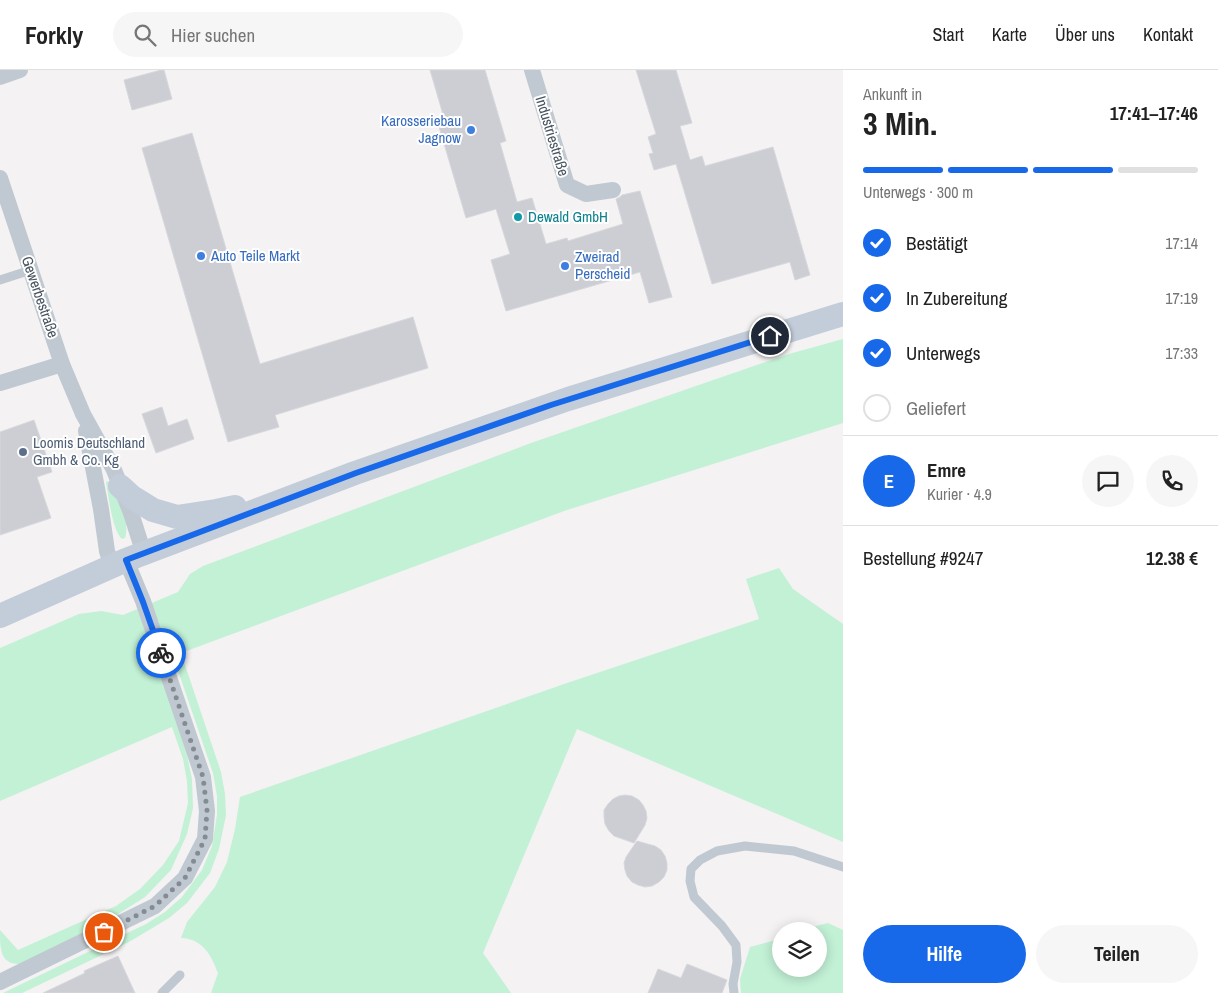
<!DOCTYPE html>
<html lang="de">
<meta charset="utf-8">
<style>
:root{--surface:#fff;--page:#f6f6f6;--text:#222;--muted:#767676;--line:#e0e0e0;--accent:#1769ea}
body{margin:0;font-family:"Archivo Narrow",sans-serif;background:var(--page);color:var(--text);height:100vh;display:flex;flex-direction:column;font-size:19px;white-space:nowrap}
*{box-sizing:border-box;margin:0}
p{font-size:16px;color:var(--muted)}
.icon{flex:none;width:28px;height:28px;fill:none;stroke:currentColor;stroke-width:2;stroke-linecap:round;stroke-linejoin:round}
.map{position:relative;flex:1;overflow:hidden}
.details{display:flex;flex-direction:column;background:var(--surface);width:375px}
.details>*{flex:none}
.tools{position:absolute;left:772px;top:852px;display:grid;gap:10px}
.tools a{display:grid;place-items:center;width:55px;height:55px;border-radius:50%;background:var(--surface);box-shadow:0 2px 12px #0003;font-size:25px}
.pin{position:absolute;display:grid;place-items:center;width:42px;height:42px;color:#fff;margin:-21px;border:2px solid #fff;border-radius:50%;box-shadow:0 1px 5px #0007}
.courier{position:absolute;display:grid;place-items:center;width:50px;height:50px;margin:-25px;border:4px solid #1769ea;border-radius:50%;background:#fff;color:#222;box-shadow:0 1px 6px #0007}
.overview em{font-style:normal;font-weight:700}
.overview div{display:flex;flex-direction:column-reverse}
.overview{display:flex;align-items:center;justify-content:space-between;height:85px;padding:0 20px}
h1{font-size:32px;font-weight:700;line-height:38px}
.bar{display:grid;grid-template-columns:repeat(4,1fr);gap:8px 5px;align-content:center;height:60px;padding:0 20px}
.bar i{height:6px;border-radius:4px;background:var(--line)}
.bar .current{background:var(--accent)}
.bar p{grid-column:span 4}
.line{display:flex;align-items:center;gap:12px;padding:0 20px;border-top:1px solid var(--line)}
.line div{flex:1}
.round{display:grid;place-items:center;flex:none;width:52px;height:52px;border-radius:26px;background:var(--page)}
ol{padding:0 20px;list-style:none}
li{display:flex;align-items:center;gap:15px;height:55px}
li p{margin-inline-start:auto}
li .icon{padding:5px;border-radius:50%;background:var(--accent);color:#fff;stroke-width:4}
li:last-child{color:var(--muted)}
li i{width:28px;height:28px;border:2px solid var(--line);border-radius:50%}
.cta{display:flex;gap:10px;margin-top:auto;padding:10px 20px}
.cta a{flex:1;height:58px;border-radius:30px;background:var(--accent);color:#fff;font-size:20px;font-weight:700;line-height:58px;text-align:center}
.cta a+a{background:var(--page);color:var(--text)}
header{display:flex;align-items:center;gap:30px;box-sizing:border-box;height:70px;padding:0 25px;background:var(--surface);border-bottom:1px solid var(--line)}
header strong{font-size:24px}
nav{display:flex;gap:28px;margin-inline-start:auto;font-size:18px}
.search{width:350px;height:45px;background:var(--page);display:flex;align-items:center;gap:12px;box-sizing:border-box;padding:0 18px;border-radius:28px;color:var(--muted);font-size:19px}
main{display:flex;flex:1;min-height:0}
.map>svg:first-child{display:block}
.green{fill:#c2f1d6}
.building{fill:#ccced4;stroke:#d6d8dd}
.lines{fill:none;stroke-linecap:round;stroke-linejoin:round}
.lane{stroke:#c0c9d1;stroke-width:9}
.street{stroke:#c0c9d1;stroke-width:16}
.secondary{stroke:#c3ccd9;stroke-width:24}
.done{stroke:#858b93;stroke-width:5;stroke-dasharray:0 9}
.route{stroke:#1769ea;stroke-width:6}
.shop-dot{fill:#3f7fe0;stroke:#fff;stroke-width:2}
.culture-dot{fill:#0f9aa8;stroke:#fff;stroke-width:2}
.service-dot{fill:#5c6f8a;stroke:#fff;stroke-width:2}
.labels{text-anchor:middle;stroke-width:4;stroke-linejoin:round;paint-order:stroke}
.shop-label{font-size:15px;fill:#366cbe;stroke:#fff;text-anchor:start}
.street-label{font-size:15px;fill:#495460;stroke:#fff}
.culture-label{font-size:15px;fill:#0d838f;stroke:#fff;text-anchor:start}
.service-label{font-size:15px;fill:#4e5e75;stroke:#fff;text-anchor:start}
</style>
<header>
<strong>Forkly</strong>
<div class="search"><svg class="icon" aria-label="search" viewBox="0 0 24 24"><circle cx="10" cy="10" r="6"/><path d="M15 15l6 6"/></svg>Hier suchen</div>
<nav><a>Start</a><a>Karte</a><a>Über uns</a><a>Kontakt</a></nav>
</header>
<main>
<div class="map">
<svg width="843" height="923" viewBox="0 0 843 923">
<rect width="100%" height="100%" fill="#f4f2f2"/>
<!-- green -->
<g class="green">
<path d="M843,269V353L567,440L181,583L221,702L225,724L226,745L219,779L210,803L187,833L169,848L129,872L22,923H3L146,854L165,842L182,827L202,800L212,776L217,745V726L213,703L173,586L157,592L187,685L192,709L193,738L187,764L171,800L145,827L115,846L21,894C0,895 0,879 0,860L18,880L116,836L140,819L163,795L179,771L188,733L187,711L183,689L172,657L0,731V578L79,544L101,541L123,545L178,522L190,504L203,496L531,373L789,284Z"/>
<path d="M107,411L109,412C116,428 131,450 125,468L122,469C112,460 109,427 106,413Z"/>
<path d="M779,498L793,519L843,554V772L577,659L483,883L511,923H211L218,903C211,885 203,869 181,868L187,852L215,817L227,792L235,759L240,727L570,612L759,549L746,509Z"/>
<polygon points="828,853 843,860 843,923 741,923 740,909 750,877 780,869 780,866 781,865 781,899 819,899 819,861 797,861"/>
</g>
<!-- building -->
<g class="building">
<polygon points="161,0 164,0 172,29 132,40 124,10"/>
<polygon points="430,0 485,0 506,71 500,73 517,132 532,128 546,174 567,168 568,171 623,154 616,129 620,127 622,125 640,121 672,227 649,233 640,202 506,241 491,190 510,184 496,139 466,148 437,50 444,48"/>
<polygon points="636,0 676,0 692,53 680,56 690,90 702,86 705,96 773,77 810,205 795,210 790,192 712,214 676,94 654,100 649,84 653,83 648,67 656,64"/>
<polygon points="192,63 260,294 413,247 428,298 275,345 279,357 228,372 142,78"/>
<polygon points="162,337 168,356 187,349 194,369 156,383 142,344"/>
<polygon points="34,350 52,402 37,407 51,448 0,465 0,362"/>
<polygon points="625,725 632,726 639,730 643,735 646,741 647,748 645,755 634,773 614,766 609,761 605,754 604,747 604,740 608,734 613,729 619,726"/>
<polygon points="637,771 655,776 661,780 665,786 667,793 667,800 664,807 659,812 652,816 645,817 638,815 632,812 627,806 625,800 624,793 626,787"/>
<polygon points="118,886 135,923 43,923 85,903 84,901"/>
<polygon points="687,894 727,910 722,923 648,923 658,899 681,908"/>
</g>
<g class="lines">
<!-- lane -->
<g class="lane">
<polyline points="0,210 31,200"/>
<polyline points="162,923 180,905"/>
<polyline points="734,923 733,914 737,892 736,875 722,856 694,827 690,811 691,799 700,790 717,781 745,776 794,781 843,797"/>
</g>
<!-- street -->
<g class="street">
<polyline points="532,0 567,115 586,124 613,120"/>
<polyline points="0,7 20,0"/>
<polyline points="0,108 62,294 83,344 114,400 131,443 144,484"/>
<polyline points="0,313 62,294"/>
<polyline points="86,361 101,439 107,481 112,497"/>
<polyline points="0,912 155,836 185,808 205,769 207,741 203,707 143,531 126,490"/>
</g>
<!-- secondary -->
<g class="secondary">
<polyline points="120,416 132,427 153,440 177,447 216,441 235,437"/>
<polyline points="0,546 126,490 355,403 568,329 843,244"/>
</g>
</g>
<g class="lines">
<!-- done -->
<polyline class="done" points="104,862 155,836 185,808 205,769 207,740 203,707 161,583"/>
<!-- route -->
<polyline class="route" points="161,583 143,532 126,490 356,403 551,335 770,266"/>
</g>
<!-- markers -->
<g class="shop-dot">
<circle cx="471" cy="60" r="5"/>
<circle cx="201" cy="186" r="5"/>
<circle cx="565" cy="196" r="5"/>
</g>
<circle class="culture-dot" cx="518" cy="147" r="5"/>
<circle class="service-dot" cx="23" cy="382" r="5"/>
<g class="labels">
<!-- shop labels -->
<g class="shop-label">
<text x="461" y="56" text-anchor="end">Karosseriebau<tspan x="461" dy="17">Jagnow</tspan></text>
<text x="211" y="191">Auto Teile Markt</text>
<text x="575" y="192">Zweirad<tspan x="575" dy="17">Perscheid</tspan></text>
</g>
<!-- street labels -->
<g class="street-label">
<text transform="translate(552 66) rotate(73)" y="5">Industriestraße</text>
<text transform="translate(40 227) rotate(71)" y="5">Gewerbestraße</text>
</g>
<!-- culture labels -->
<g class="culture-label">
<text x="528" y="152">Dewald GmbH</text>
</g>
<!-- service labels -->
<g class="service-label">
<text x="33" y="378">Loomis Deutschland<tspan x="33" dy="17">Gmbh &amp; Co. Kg</tspan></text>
</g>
</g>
</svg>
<div class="tools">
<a><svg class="icon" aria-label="layers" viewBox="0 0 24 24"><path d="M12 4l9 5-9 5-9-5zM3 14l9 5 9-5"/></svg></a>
</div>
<div class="pin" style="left:104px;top:862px;background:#ea580c"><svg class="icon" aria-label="bag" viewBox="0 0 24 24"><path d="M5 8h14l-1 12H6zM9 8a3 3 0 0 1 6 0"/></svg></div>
<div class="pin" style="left:770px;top:266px;background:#1f2937"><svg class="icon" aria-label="home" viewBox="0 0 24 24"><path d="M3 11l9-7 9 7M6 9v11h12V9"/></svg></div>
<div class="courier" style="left:161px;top:583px"><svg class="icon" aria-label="bike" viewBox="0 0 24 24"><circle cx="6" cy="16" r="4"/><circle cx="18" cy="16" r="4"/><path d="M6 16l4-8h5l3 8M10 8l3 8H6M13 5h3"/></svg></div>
</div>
<section class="details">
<div class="overview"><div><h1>3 Min.</h1><p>Ankunft in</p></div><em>17:41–17:46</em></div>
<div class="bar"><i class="current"></i><i class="current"></i><i class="current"></i><i></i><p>Unterwegs · 300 m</p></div>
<ol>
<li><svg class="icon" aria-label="check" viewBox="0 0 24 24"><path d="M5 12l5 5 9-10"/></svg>Bestätigt<p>17:14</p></li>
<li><svg class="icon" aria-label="check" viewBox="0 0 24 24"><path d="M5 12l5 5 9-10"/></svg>In Zubereitung<p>17:19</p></li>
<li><svg class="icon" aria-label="check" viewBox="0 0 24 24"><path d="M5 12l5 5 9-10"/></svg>Unterwegs<p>17:33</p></li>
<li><i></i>Geliefert</li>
</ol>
<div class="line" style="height:90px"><b class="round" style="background:var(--accent);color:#fff">E</b><div><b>Emre</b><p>Kurier · 4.9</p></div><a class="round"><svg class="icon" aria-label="chat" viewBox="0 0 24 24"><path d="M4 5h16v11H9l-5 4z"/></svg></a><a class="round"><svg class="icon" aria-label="phone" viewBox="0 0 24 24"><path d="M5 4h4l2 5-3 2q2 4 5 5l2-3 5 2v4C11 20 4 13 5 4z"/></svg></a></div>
<div class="line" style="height:65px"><div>Bestellung #9247</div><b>12.38 €</b></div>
<div class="cta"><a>Hilfe</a><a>Teilen</a></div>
</section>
</main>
